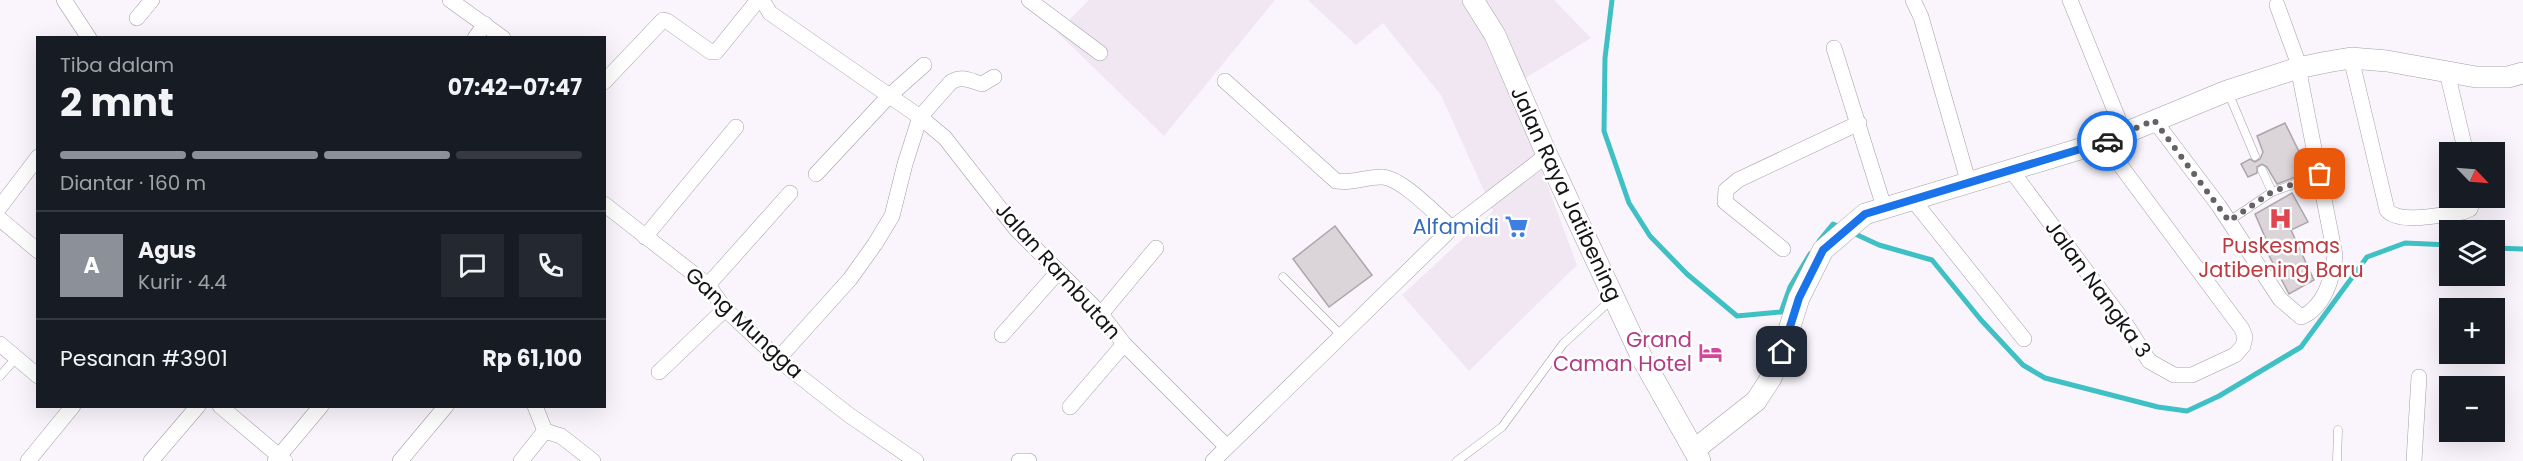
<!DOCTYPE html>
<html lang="id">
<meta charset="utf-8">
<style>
:root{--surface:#171b24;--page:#242831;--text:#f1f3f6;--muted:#9ea1a6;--line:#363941;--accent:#8c9099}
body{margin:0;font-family:Poppins,sans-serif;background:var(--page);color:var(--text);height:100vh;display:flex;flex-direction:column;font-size:22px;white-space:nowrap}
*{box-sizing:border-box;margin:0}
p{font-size:20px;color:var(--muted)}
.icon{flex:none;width:33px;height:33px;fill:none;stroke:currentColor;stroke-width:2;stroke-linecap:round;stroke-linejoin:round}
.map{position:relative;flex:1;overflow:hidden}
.details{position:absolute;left:36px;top:36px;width:570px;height:372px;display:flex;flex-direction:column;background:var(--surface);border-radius:0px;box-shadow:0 6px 24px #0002}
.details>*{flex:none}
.needle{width:39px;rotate:115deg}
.tools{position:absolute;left:2439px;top:142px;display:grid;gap:12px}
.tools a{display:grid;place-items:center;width:66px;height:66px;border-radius:0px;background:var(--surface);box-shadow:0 6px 24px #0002;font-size:30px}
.pin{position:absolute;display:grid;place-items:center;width:51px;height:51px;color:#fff;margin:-26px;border-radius:12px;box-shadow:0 3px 9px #0006}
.courier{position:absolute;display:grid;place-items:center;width:60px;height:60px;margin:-30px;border:4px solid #1a73e8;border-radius:50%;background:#fff;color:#222;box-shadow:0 2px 8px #0007}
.headline em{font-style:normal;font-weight:700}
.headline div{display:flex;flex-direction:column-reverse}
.headline{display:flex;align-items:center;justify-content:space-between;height:102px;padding:0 24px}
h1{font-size:39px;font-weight:700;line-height:45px}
.bar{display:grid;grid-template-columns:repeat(4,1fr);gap:9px 6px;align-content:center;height:72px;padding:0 24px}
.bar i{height:8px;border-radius:4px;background:var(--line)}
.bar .on{background:var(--accent)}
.bar p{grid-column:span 4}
.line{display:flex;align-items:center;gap:15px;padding:0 24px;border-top:2px solid var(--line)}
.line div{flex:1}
.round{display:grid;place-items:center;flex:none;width:63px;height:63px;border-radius:0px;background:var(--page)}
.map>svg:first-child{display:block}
.built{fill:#f0e7f3}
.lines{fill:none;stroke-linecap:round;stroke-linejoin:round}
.stream{stroke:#3ec0c4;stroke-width:5}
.building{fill:#dbd4d8;stroke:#ada5a9;stroke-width:1.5}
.lane-casing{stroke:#a39fa5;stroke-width:9}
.street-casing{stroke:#a39fa5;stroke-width:16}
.secondary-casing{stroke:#a39fa5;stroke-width:22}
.lane{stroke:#fff;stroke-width:8}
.street{stroke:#fff;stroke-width:15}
.secondary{stroke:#fff;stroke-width:21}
.done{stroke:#646266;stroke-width:6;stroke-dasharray:0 10.8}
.route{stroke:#1a73e8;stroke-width:8}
.labels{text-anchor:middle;stroke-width:5;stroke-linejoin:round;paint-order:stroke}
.street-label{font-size:21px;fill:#141315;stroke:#fff}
.shop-label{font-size:21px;fill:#366cbe;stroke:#fff;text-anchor:end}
.health-label{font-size:21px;fill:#be3a42;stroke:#fff}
.hotel-label{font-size:21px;fill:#b23c85;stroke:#fff;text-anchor:end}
</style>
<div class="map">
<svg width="2523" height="461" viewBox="0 0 2523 461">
<rect width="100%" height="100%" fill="#faf5fc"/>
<!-- built -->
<g class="built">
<polygon points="1089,0 1275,0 1164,136 1057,32"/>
<polygon points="1308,0 1554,0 1591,38 1511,87 1577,265 1469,371 1402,295 1493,211 1441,95 1383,23 1356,45"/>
</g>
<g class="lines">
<!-- stream -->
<g class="stream">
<polyline points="1612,0 1605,58 1604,131 1629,203 1650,236 1687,274 1737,316 1781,312 1790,287 1810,254"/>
<polyline points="1851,232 1879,245 1932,260 1981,320 2023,365 2045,378 2158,407 2187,411 2219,396 2301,347 2367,257 2405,243 2450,245"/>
<polyline points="1819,241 1833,224 1842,228"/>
<polyline points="2494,248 2523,249"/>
</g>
</g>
<!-- building -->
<g class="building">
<polygon points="2285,123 2309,172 2277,184 2267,167 2262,164 2257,167 2257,173 2248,177 2241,164 2250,159 2255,162 2260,159 2263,152 2257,136"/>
<polygon points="2292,193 2308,222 2291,230 2314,280 2289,294 2264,246 2268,244 2255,214"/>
<polygon points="1335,226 1372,275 1329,307 1293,259"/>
</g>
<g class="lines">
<defs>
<g id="lane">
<polyline points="2228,92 2255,156"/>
<polyline points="2262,170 2272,192 2319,175"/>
<polyline points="2229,221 2272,192"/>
<polyline points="1283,277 1343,337"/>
<polyline points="0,376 16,358"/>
<polyline points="1457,461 1502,427 1563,344 1612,299"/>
<polyline points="2337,461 2338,430"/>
</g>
<g id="street">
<polyline points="64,0 89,38"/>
<polyline points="450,0 503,38"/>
<polyline points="762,0 770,13 920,117 945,138 1016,229 1101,314 1124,344 1227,447"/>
<polyline points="1029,0 1100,53"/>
<polyline points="1913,0 1921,17 1969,184"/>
<polyline points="2070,0 2124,133"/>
<polyline points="137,18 152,0"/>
<polyline points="475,38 485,24"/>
<polyline points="1834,48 1884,207"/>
<path d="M2351,58L2387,210C2399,225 2444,214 2463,212L2470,209L2474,198"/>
<polyline points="2447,72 2466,153"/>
<path d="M1225,81L1336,181C1352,184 1367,176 1383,177C1403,179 1435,214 1452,228"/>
<polyline points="604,82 663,20 667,21 711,52 716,52 758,0"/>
<path d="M2154,120L2219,206L2280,299L2301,317C2324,308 2333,278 2335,255L2296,57L2277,5"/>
<polyline points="2011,170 2127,326 2149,361 2174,375 2192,375 2235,355 2243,346 2245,337 2242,329 2103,142"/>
<polyline points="816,174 888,97 924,65"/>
<polyline points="1913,200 2024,339"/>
<polyline points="604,204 708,285 725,309 784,364 849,415 916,461"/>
<polyline points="0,207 38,157"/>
<polyline points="0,219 38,251"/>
<polyline points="645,237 736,127"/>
<polyline points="1783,249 1725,202 1726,190 1738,180 1859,123"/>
<polyline points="708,285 790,193"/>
<polyline points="1101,314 1156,248"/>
<polyline points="1002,335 1058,272"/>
<polyline points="0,344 38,376"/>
<path d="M778,359L850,279L875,244L892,216L905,164L920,117L951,82C963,75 970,81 982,84L994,77"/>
<polyline points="659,372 725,309"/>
<polyline points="220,406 285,461"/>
<polyline points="535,406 545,431 561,436 593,461"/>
<polyline points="1070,407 1124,344"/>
<polyline points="28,461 73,406"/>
<polyline points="151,461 198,406"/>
<polyline points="275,461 321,406"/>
<polyline points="400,461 446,406"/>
<polyline points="521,461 545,431"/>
<polyline points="1019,461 1029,461"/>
<polyline points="1213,461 1452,228 1547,155"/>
<polyline points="2414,461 2419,377"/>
</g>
<g id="secondary">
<polyline points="1473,0 1495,35 1547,155 1642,358 1700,461"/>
<polyline points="1694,450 1756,401 1771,378 1782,352 1799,298 1823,250 1865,214 2103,142 2227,91 2298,68 2327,62 2351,58 2387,61 2476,77 2508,77 2523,73"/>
</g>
</defs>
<!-- lane casing -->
<use href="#lane" class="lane-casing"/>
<!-- street casing -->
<use href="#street" class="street-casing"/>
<!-- secondary casing -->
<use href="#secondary" class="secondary-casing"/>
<!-- lane -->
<use href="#lane" class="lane"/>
<!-- street -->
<use href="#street" class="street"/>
<!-- secondary -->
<use href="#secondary" class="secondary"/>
</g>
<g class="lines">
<!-- done -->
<polyline class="done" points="2107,141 2154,120 2229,221 2272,192 2320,174"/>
<!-- route -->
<polyline class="route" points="1782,352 1799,298 1823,250 1865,214 2107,141"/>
</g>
<!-- icons -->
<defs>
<symbol id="hospital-bare" viewBox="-9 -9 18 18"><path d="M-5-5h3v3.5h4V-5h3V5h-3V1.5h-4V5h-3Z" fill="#e0444e" stroke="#fff" stroke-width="2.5" paint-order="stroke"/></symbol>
<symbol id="supermarket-bare" viewBox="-9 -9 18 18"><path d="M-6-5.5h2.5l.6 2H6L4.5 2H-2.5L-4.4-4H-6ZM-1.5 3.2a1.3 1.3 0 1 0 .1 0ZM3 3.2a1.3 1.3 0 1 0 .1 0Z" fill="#3f7fe0" stroke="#fff" stroke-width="2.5" paint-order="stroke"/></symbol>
<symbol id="hotel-bare" viewBox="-9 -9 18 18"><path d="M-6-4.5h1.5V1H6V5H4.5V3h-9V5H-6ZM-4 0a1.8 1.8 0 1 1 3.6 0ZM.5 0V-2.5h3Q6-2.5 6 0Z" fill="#d1479c" stroke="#fff" stroke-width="2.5" paint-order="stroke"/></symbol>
</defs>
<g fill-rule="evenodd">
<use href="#hospital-bare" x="2264" y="202" width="33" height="33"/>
<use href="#supermarket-bare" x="1500" y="210" width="33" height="33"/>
<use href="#hotel-bare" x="1694" y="336" width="33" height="33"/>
</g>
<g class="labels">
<!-- street labels -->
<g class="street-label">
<text transform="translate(1566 194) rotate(65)" y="7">Jalan Raya Jatibening</text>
<text transform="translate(1058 271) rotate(48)" y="7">Jalan Rambutan</text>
<text transform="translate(2098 289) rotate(54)" y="7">Jalan Nangka 3</text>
<text transform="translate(744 323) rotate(43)" y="7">Gang Mungga</text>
</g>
<!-- shop labels -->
<g class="shop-label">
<text x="1499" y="234">Alfamidi</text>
</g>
<!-- health labels -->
<g class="health-label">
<text x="2281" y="253">Puskesmas<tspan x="2281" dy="24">Jatibening Baru</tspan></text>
</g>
<!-- hotel labels -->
<g class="hotel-label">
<text x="1692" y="347">Grand<tspan x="1692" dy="24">Caman Hotel</tspan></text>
</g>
</g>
</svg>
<div class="tools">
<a><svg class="needle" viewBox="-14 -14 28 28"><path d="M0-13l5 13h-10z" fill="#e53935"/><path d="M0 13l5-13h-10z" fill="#9ea1a6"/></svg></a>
<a><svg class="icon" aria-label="layers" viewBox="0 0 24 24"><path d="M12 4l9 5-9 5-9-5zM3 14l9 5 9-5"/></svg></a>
<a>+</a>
<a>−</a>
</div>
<div class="pin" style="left:2320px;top:174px;background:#ea580c"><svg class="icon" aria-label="bag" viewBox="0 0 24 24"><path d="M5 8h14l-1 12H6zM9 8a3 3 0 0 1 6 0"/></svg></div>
<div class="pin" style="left:1782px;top:352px;background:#1f2937"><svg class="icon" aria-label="home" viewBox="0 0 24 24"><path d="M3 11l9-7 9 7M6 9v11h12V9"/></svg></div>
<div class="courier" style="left:2107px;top:141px"><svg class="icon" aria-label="car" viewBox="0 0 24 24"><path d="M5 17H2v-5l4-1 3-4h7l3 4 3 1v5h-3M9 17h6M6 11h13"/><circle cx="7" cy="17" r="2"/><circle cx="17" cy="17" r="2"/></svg></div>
<section class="details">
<div class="headline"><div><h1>2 mnt</h1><p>Tiba dalam</p></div><em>07:42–07:47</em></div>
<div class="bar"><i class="on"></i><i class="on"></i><i class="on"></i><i></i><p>Diantar · 160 m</p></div>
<div class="line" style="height:108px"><b class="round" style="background:var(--accent);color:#fff">A</b><div><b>Agus</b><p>Kurir · 4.4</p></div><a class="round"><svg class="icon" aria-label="chat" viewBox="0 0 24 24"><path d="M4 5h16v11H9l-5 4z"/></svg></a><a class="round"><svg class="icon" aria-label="phone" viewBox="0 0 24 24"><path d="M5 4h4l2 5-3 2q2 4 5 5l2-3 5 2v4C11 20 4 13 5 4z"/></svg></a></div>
<div class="line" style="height:78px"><div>Pesanan #3901</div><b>Rp 61,100</b></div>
</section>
</div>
